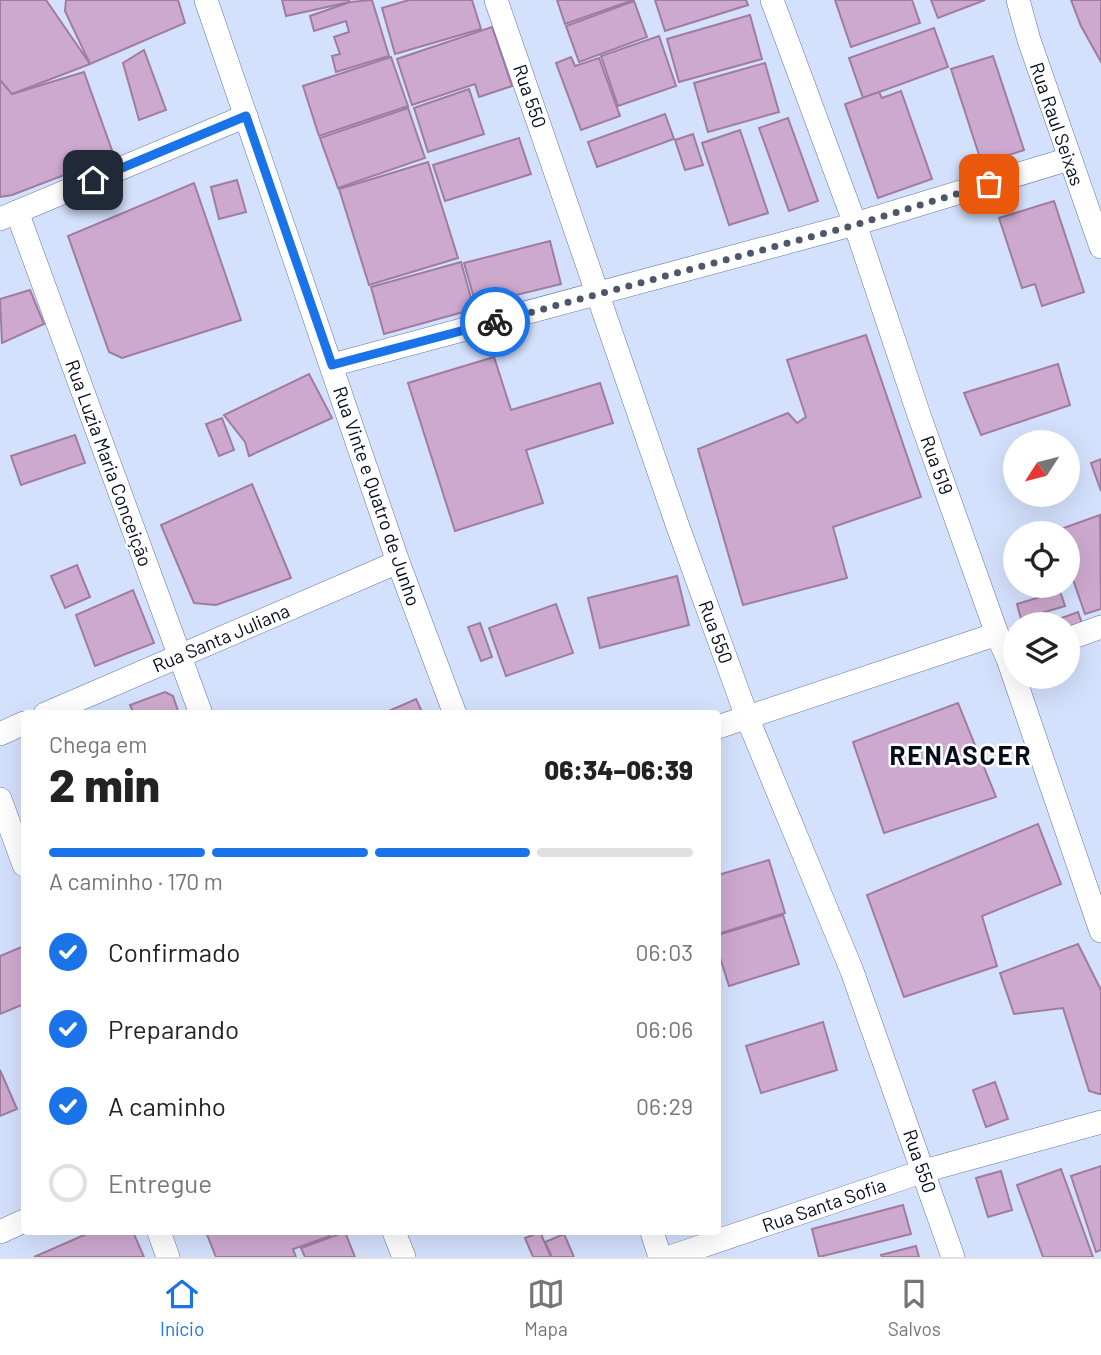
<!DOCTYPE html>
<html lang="pt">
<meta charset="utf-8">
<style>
:root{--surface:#fff;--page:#f2f2f2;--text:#222;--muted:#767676;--line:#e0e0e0;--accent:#1a73e8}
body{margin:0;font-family:Barlow,sans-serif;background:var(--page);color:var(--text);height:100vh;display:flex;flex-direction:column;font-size:26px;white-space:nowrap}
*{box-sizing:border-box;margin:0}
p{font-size:23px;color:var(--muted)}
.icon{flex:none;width:38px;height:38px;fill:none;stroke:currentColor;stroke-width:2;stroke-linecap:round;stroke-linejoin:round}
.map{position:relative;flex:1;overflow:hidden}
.drawer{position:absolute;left:21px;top:710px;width:700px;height:525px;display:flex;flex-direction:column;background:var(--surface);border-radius:7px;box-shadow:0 7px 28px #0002}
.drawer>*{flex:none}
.needle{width:46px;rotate:234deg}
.controls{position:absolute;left:1003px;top:430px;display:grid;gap:14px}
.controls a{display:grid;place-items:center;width:77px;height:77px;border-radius:50%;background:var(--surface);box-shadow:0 7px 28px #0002;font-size:35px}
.pin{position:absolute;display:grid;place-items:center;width:60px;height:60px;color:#fff;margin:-30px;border-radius:14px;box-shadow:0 4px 10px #0006}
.courier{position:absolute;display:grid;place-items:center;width:70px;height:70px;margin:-35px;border:5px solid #1a73e8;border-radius:50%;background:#fff;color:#222;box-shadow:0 2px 9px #0007}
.headline em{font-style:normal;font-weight:800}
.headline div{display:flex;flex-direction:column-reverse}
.headline{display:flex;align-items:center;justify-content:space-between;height:119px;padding:0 28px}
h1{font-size:46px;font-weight:800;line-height:52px}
.bar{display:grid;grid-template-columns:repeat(4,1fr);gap:10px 7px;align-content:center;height:84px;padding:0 28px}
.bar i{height:9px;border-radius:5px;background:var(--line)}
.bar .selected{background:var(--accent)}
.bar p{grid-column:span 4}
ol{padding:0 28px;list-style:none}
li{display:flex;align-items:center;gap:21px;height:77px}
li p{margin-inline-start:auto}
li .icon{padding:7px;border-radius:50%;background:var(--accent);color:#fff;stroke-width:4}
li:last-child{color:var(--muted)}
li i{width:38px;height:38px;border:4px solid var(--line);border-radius:50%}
.menu{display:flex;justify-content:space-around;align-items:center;height:98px;border-top:2px solid var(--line);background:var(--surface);font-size:19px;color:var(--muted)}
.menu a{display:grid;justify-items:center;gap:4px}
.menu .selected{color:var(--accent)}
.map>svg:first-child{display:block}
.building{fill:#cea9cf;stroke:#9f7ca0;stroke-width:2}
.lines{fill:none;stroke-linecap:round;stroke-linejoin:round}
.street-casing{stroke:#62749d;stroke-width:24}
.street{stroke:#fff;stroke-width:23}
.done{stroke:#4e576a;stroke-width:7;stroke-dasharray:0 12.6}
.route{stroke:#1a73e8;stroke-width:9}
.labels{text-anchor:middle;stroke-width:5;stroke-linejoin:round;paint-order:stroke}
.street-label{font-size:19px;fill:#060c1b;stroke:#fff}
.district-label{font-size:26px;font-weight:bold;letter-spacing:2px;fill:#060c1b;stroke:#fff}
</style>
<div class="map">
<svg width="1101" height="1257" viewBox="0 0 1101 1257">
<rect width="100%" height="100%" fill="#d4e1fd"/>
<!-- building -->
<g class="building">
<polygon points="0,0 46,0 90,64 12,94 0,83"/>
<polygon points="66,0 178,0 185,23 90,64 65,11"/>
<polygon points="282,0 349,0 350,2 286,16"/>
<polygon points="372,0 389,56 336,72 332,56 340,54 334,37 349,32 346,21 314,31 310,16 350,2"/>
<polygon points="409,0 472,0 481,29 395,54 382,8"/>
<polygon points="557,0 633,0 565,24"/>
<polygon points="655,0 746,0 748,5 665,31"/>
<polygon points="835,0 912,0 920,23 851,47"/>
<polygon points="931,0 985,0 938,18"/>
<polygon points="1071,0 1101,0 1101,62 1081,26"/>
<polygon points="634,1 647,37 579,62 566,26"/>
<polygon points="750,15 762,59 679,82 667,39"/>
<polygon points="492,27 512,86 479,97 475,84 412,105 397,59"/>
<polygon points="934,28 948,67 863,98 849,58"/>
<polygon points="659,36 676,86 618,106 601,56"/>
<polygon points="144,50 166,110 139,120 123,63"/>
<polygon points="993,56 1024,150 982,164 951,69"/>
<polygon points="391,57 408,106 319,136 303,86"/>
<polygon points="571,57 575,66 599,58 620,116 581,130 556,63"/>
<polygon points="765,63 779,112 708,132 694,83"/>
<polygon points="84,72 114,156 12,195 0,197 0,80 12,94"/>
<polygon points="469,89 484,134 428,152 414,108"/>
<polygon points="901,91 932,179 878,198 845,104 879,92 882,98"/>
<polygon points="408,108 425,158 338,188 320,138"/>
<polygon points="665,114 674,139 597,167 588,142"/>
<polygon points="788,118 818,201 789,211 759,128"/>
<polygon points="740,130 768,213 729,225 702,143"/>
<polygon points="693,134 703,165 685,170 675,140"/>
<polygon points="519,138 531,174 445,201 433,165"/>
<polygon points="428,162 458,258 369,285 339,189"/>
<polygon points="237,180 246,212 219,219 211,187"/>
<polygon points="194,183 241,320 122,358 109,352 68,236"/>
<polygon points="1054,201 1084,292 1042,306 1035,284 1022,288 999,218"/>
<polygon points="550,241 561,284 476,305 464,263"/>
<polygon points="461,262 474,309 384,334 371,287"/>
<polygon points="30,290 44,324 2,343 0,299"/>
<polygon points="866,335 921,497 833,527 847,578 743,605 698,449 788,413 797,423 806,417 787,360"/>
<polygon points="494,357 511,410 600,383 613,423 526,450 543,503 455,531 408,383"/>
<polygon points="1058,364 1070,405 981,435 964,393"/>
<polygon points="309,374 332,418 249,456 245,442 224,415"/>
<polygon points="222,418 234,450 219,456 206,424"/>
<polygon points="75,435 85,463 21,485 11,456"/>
<polygon points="1101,459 1101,491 1091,463"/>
<polygon points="252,484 291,578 216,605 194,603 161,525"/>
<polygon points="1100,515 1101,609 1085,614 1068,565 1068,534 1056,534 1055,531"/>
<polygon points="77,565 90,597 65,608 51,576"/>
<polygon points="677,576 689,625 600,648 588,598"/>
<polygon points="133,590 154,643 95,666 76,615"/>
<polygon points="1060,591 1065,606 1021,619 1017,604"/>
<polygon points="556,604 573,653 506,676 489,628"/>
<polygon points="1078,612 1084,629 1068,635 1068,625 1042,625"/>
<polygon points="480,623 492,657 481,661 468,627"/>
<polygon points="165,692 173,696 179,714 134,714 130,705"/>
<polygon points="416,699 423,714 382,714"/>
<polygon points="958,703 996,797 884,833 853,742"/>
<polygon points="1038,824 1061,884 982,916 997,966 904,997 867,895"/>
<polygon points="769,860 785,913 718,934 718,875"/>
<polygon points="783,915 799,964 729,986 718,951 718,935"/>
<polygon points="1078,944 1101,990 1101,1094 1099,1094 1089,1091 1063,1008 1014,1014 1000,973"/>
<polygon points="24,946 24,1004 0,1014 0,956"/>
<polygon points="823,1022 837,1070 761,1093 746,1046"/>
<polygon points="0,1070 17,1109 0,1116"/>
<polygon points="995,1082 1008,1119 986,1127 973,1090"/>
<polygon points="1101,1166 1101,1250 1096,1252 1071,1176"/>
<polygon points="1061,1169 1093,1257 1043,1257 1017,1185"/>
<polygon points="1001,1171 1012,1210 988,1217 976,1178"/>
<polygon points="903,1205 911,1234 819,1257 812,1229"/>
<polygon points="91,1232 133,1232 144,1257 34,1257"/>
<polygon points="206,1232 328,1232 330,1236 293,1249 296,1257 216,1257"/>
<polygon points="345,1232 355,1257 305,1257 301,1248"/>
<polygon points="540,1232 551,1257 533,1257 525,1238"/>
<polygon points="564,1234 574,1257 552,1257 545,1242"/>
<polygon points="916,1246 919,1257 882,1257 881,1255"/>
</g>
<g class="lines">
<defs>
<g id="street">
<polyline points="206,0 398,562 455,714"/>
<polyline points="496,0 677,524 747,717 852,971 953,1257"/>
<polyline points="772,0 855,224 919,415 997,634 1008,659 1101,931"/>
<polyline points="1018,0 1029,40 1101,247"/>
<polyline points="17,212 201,714"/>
<polyline points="0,219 246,116"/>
<polyline points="332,365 855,224 1069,159"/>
<polyline points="1068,639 1101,627"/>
<polyline points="45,714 398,562"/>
<polyline points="718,727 997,634"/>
<polyline points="0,734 24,723"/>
<polyline points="0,799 24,865"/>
<polyline points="0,1232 24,1221"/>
<polyline points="159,1232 168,1257"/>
<polyline points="394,1232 404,1257"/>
<polyline points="652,1232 660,1257"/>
<polyline points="670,1257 924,1171 1101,1122"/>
</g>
</defs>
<!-- street casing -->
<use href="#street" class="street-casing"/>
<!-- street -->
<use href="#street" class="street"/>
</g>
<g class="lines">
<!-- done -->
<polyline class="done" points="495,322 855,225 989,184"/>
<!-- route -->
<polyline class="route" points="93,180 246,116 332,365 495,322"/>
</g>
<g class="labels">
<!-- street labels -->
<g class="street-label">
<text transform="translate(530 96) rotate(71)" y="7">Rua 550</text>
<text transform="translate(1057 124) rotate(71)" y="7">Rua Raul Seixas</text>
<text transform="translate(109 463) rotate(70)" y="7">Rua Luzia Maria Conceição</text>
<text transform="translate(937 465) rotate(70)" y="7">Rua 519</text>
<text transform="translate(377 496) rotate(71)" y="7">Rua Vinte e Quatro de Junho</text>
<text transform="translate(716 632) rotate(70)" y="7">Rua 550</text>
<text transform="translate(221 638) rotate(-23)" y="7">Rua Santa Juliana</text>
<text transform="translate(920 1161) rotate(71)" y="7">Rua 550</text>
<text transform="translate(824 1205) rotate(-19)" y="7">Rua Santa Sofia</text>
</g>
<!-- district labels -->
<g class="district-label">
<text x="961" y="765">RENASCER</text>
</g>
</g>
</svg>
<div class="controls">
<a><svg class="needle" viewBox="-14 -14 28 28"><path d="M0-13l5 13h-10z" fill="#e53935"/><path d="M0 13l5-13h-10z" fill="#767676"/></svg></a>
<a><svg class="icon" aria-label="locate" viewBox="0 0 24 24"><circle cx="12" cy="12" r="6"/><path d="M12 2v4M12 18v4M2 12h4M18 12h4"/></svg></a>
<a><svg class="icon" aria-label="layers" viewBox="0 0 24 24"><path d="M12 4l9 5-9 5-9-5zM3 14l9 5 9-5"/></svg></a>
</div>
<div class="pin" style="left:989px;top:184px;background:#ea580c"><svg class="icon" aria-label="bag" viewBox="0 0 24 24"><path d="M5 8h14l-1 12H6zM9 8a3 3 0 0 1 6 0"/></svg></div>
<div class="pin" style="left:93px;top:180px;background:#1f2937"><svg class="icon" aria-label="home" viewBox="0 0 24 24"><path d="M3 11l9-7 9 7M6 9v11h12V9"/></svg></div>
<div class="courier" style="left:495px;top:322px"><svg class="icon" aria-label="bike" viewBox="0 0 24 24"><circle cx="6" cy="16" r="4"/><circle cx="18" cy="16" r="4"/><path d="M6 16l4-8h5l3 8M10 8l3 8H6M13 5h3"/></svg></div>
<section class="drawer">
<div class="headline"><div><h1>2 min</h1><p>Chega em</p></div><em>06:34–06:39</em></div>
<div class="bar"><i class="selected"></i><i class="selected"></i><i class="selected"></i><i></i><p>A caminho · 170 m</p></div>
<ol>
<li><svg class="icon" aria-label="check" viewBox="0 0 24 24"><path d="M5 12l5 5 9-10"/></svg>Confirmado<p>06:03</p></li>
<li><svg class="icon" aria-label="check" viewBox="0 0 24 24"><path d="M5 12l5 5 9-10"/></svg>Preparando<p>06:06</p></li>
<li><svg class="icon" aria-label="check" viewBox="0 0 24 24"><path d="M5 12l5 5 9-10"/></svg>A caminho<p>06:29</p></li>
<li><i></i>Entregue</li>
</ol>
</section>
</div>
<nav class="menu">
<a class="selected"><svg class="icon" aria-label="home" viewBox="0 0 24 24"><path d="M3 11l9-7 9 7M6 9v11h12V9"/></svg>Início</a>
<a><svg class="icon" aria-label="map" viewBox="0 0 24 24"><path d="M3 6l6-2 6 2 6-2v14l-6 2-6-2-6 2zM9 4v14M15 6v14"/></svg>Mapa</a>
<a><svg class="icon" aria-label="saved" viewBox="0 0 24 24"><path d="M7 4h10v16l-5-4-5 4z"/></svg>Salvos</a>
</nav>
